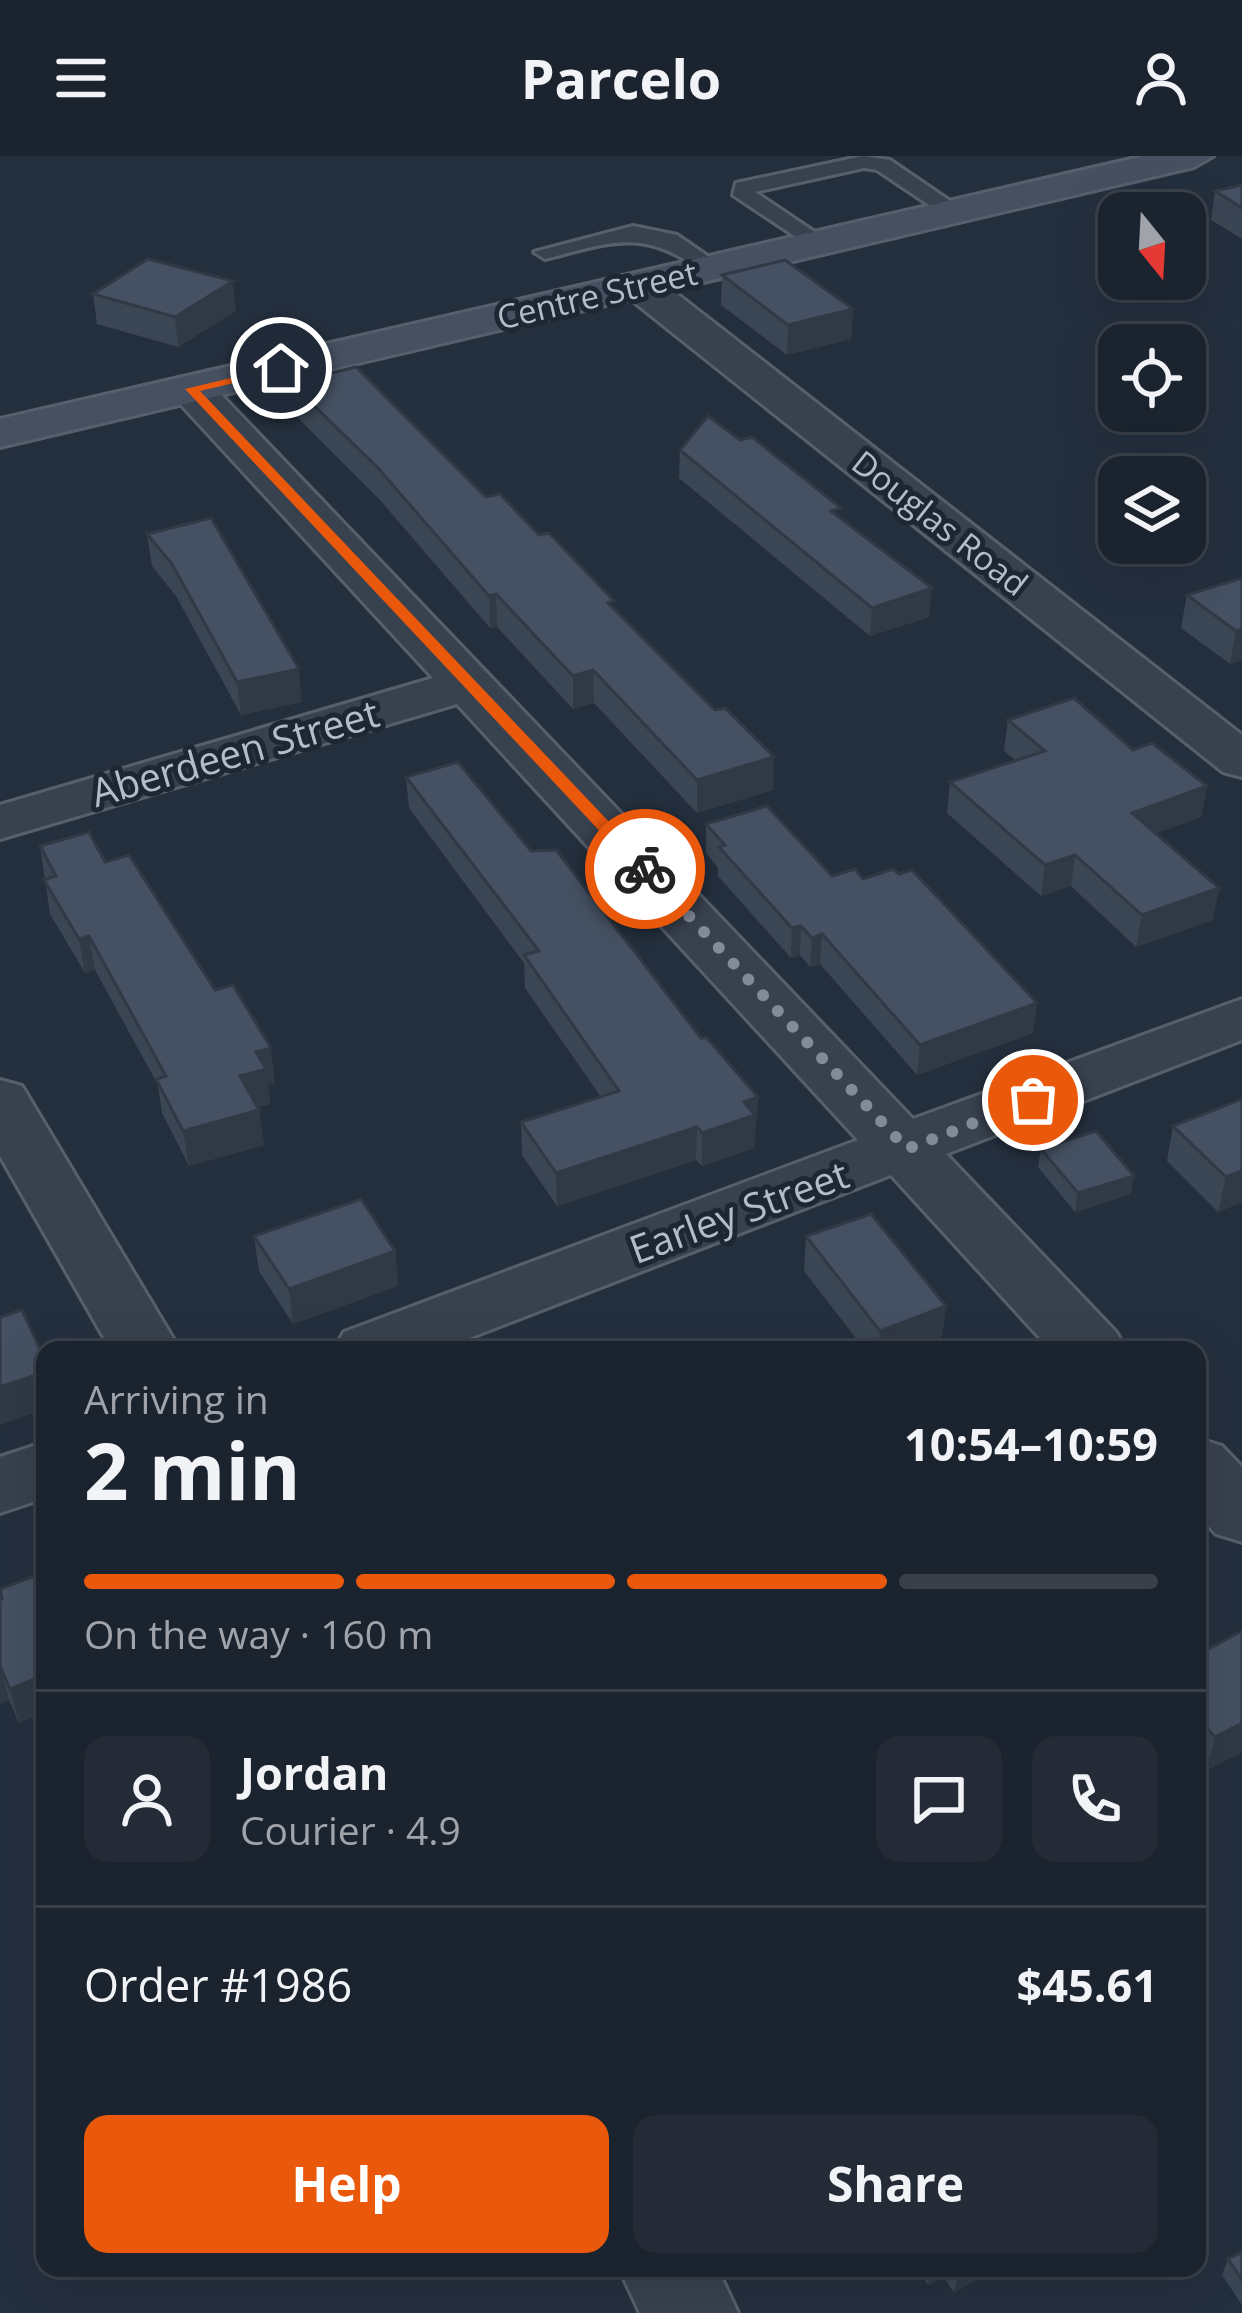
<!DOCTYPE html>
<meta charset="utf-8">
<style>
:root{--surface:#1b232e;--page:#242b36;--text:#f1f3f6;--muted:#a0a4aa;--line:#39404a;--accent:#ea580c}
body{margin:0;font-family:"Open Sans",sans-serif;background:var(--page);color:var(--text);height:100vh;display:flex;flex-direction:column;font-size:45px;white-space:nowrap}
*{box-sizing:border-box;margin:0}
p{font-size:39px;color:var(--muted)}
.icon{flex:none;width:66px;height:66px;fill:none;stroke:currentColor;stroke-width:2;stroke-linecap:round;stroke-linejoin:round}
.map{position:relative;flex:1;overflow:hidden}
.sheet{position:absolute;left:36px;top:1185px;width:1170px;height:936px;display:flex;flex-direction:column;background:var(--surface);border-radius:24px;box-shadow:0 12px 48px #0002,0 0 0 3px var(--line)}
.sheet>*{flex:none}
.needle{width:78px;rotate:162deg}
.buttons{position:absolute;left:1098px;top:36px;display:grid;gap:24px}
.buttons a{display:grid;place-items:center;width:108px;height:108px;border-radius:24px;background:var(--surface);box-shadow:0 12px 48px #0002,0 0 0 3px var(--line);font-size:60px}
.pin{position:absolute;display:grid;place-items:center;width:102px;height:102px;color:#fff;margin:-51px;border:6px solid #fff;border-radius:50%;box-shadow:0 3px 12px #0007}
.courier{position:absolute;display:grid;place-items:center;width:120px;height:120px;margin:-60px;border:9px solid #ea580c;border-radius:50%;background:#fff;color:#222;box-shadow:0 3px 15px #0007}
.overview em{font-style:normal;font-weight:700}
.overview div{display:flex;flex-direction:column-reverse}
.overview{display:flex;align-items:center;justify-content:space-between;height:204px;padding:0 48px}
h1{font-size:78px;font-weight:700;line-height:90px}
.bar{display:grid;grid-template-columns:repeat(4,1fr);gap:18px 12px;align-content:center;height:144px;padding:0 48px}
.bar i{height:15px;border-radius:9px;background:var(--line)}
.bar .selected{background:var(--accent)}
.bar p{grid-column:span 4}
.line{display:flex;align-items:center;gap:30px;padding:0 48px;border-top:3px solid var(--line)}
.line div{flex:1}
.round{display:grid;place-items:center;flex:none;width:126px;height:126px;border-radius:24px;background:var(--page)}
.button{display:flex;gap:24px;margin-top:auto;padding:24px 48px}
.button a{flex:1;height:138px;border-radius:24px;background:var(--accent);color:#fff;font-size:48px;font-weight:700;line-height:138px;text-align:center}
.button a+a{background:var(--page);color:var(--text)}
header{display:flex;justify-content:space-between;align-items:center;height:156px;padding:0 48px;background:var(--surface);font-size:54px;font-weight:700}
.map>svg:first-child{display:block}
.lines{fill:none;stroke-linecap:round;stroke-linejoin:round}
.lane-casing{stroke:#565f6c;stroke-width:6}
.street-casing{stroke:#565f6c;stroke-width:6}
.secondary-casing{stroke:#565f6c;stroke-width:6}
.lane{fill:#38414e;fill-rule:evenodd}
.street{fill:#38414e;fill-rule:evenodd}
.secondary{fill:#465061;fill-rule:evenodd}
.wall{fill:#3b4654}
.shaded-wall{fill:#303945}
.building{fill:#455162;stroke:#303945;stroke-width:3}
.route{fill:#ea580c}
.done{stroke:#828b98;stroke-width:12;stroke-dasharray:0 21.6}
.labels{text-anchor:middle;stroke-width:10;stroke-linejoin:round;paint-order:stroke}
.far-street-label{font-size:33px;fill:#b4bcc9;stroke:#1d2633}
.street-label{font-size:39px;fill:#b4bcc9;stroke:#1d2633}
</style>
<header><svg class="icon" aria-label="menu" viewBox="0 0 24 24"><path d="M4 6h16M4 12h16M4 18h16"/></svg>Parcelo<svg class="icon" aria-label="person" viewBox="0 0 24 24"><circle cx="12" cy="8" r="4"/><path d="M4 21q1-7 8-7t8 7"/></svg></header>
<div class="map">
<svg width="1242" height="2157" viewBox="0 0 1242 2157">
<rect width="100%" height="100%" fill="#242f3e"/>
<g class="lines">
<defs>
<g id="lane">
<polygon points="863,0 890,4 966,56 947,61 877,14 864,12 755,36 825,83 828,88 817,95 733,39 736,27"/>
<path d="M633,70L677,79L725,112L706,117C642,72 616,85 545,103L534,96Z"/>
</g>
<g id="street">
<polygon points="639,117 654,120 1242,579 1242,621 1223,616 624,138 618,129 624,120"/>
<polygon points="191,220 207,224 913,963 1242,843 1242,884 946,998 1116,1176 1126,1194 1051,1194 891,1019 438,1194 334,1194 344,1176 858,984 457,548 0,683 0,649 433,522 175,242 169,233 175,224"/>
<polygon points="0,924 22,930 180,1194 111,1194 0,1000"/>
<polygon points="1197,1282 1222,1290 1242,1311 1242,1386 1216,1378 1197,1357"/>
<polygon points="45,1286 45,1342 0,1357 0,1301"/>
<polygon points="619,2112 717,2112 738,2157 640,2157"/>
</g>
<polygon id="secondary" points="1144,0 1213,0 1194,11 0,291 0,263"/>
</defs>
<!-- lane casing -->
<use href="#lane" class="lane-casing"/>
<!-- street casing -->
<use href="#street" class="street-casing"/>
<!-- secondary casing -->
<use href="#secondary" class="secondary-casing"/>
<!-- lane -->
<use href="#lane" class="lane"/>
<!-- street -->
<use href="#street" class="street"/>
<!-- secondary -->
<use href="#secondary" class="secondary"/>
</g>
<!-- wall -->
<g class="wall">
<polygon points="1242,29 1242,83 1211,64 1215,35"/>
<polygon points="722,119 853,153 851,183 787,199 721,149"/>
<polygon points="93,138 236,155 178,191 97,168"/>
<polygon points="291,227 486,341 539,379 614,453 773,634 697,657 594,547 573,553 497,471 490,472 380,344 294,258"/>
<polygon points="680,294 929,461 870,480 679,322"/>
<polygon points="147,378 302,546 241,559 176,440 152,410"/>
<polygon points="1242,422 1242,504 1230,508 1181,472 1187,439"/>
<polygon points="1008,564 1133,594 1207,630 1201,661 1156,677 1213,764 1136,791 1071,730 1041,740 947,657 950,626 1015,604 1004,595"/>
<polygon points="406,621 531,695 701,882 758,941 754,992 702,1010 696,1004 557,1050 522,999 521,966 601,941 525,832 524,807 409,652"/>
<polygon points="706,668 832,720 863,723 1037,847 1033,877 917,919 820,808 810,811 800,799 791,802 718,720 718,712 706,697"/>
<polygon points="40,690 105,706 275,927 268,929 270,948 258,951 264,989 189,1010 162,957 158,929 95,814 85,817 50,758"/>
<polygon points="1242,943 1242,1046 1218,1056 1167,1005 1173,970"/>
<polygon points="1041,993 1131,1038 1075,1056 1038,1011"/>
<polygon points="254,1080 395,1095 398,1130 293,1168 259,1115"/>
<polygon points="806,1080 946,1150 941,1185 918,1194 865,1194 804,1115"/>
<polygon points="45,1416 45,1560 44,1557 19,1567 9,1544 0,1548 0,1433"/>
<polygon points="1242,1475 1242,1596 1206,1615 1197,1605 1197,1499"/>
<polygon points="1242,2096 1242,2149 1222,2119 1228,2103"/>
<polygon points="917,2112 996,2112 954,2137 944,2121 928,2129"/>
</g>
<!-- shaded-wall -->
<g class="shaded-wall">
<polygon points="233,125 236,155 178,191 175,161"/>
<polygon points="853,153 851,183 787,199 788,169"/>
<polygon points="932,432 929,461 870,480 872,452"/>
<polygon points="496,438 497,471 490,472 489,440"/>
<polygon points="1242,473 1242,504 1230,508 1236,475"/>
<polygon points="299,513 302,546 241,559 237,526"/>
<polygon points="593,514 594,547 573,553 573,520"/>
<polygon points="774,601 773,634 697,657 697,624"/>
<polygon points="1207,630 1201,661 1127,688 1132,657"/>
<polygon points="1075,699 1071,730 1041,740 1045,709"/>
<polygon points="1219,732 1213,764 1136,791 1142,759"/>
<polygon points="801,770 800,799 791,802 792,772"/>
<polygon points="822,778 820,808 810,811 812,782"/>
<polygon points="89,780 95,814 85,817 79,783"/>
<polygon points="1037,847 1033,877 917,919 920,889"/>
<polygon points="271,892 275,927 268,929 270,948 245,954 240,920 256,896"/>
<polygon points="758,941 754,992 702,1010 702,977 744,946"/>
<polygon points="259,954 264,989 189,1010 183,975"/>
<polygon points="697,971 696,1004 557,1050 556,1017"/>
<polygon points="1242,1015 1242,1046 1218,1056 1226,1021"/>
<polygon points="1134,1020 1131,1038 1075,1056 1078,1037"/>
<polygon points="395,1095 398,1130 293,1168 289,1133"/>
<polygon points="946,1150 941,1185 918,1194 878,1194 880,1175"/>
<polygon points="45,1216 45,1253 0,1269 0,1231"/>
<polygon points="0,1510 9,1544 0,1548"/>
<polygon points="35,1523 44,1557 19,1567 10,1533"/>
<polygon points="1242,1567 1242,1596 1206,1615 1215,1581"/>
<polygon points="931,2112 945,2112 944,2121 928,2129"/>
<polygon points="959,2112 996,2112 954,2137"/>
</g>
<!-- building -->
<g class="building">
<polygon points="1242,29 1242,52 1215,35"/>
<polygon points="148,103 233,125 175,161 93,138"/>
<polygon points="785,104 853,153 788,169 722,119"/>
<polygon points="356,211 486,341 500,338 539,379 549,377 614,445 608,447 715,554 725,552 774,601 697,624 593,514 573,520 496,438 489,440 378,312 291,227"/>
<polygon points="708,260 740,284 752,281 841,352 831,355 932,432 872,452 680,294"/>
<polygon points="211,362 299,513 237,526 172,408 147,378"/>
<polygon points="1242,422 1242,473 1236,475 1187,439"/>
<polygon points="1074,542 1133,594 1152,587 1207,630 1132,657 1219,732 1142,759 1075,699 1045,709 950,626 1045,595 1008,564"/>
<polygon points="458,606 531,695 556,694 701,882 706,881 758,941 744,946 755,959 702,977 697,971 556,1017 521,966 619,935 524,799 539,795 406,621"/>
<polygon points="767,650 832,720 855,713 863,723 893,713 899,718 912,714 1037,847 920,889 822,778 812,782 801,770 792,772 719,691 725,689 706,668"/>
<polygon points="89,676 105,706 129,699 215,834 233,829 271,892 256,896 266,913 240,920 259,954 183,975 156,923 166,920 89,780 79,783 44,724 56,720 40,690"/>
<polygon points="1242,943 1242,1015 1226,1021 1173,970"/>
<polygon points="1096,975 1134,1020 1078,1037 1041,993"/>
<polygon points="361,1043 395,1095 289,1133 254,1080"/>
<polygon points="871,1058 946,1150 880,1175 806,1080"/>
<polygon points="22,1154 45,1205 45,1216 0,1231 0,1161"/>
<polygon points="45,1416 45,1546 35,1523 10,1533 0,1510 0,1443 2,1443 0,1433"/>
<polygon points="1242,1475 1242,1567 1215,1581 1197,1561 1197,1499"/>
<polygon points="1242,2096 1242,2124 1228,2103"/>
</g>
<!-- route -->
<polygon class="route" points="285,209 285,215 200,235 651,710 651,717 639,717 185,233"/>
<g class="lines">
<!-- done -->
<polyline class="done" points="645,713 907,993 1033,944"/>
</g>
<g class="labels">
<!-- far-street labels -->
<g class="far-street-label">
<text transform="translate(597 139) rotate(-13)" y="12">Centre Street</text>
<text transform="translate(940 367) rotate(38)" y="12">Douglas Road</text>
</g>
<!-- street labels -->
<g class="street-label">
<text transform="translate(235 597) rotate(-16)" y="14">Aberdeen Street</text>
<text transform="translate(739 1056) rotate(-20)" y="14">Earley Street</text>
</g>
</g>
</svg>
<div class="buttons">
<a><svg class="needle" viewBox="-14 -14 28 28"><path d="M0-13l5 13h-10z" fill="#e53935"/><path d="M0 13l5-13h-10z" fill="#a0a4aa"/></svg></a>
<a><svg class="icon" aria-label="locate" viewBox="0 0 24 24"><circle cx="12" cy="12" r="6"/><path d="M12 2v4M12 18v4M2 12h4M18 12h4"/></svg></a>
<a><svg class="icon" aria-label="layers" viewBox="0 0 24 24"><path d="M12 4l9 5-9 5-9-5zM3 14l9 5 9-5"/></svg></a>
</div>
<div class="pin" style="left:1033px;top:944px;background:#ea580c"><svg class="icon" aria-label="bag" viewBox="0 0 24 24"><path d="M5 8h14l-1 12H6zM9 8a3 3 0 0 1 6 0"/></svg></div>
<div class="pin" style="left:281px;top:212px;background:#1f2937"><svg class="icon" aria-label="home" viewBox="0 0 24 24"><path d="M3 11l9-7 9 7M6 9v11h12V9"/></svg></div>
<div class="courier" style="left:645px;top:713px"><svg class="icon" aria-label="bike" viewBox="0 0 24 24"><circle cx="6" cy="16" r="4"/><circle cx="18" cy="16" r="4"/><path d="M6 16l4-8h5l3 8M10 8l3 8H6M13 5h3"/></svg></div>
<section class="sheet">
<div class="overview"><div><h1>2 min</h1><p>Arriving in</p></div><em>10:54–10:59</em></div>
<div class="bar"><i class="selected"></i><i class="selected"></i><i class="selected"></i><i></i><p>On the way · 160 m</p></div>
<div class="line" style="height:216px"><a class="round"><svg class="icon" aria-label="person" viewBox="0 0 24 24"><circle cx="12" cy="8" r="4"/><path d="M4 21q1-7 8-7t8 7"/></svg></a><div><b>Jordan</b><p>Courier · 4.9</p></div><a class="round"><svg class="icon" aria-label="chat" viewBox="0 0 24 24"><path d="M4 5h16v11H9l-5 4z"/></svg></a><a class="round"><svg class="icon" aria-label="phone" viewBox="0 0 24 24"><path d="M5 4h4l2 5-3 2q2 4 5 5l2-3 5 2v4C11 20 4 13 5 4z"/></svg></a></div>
<div class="line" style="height:156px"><div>Order #1986</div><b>$45.61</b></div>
<div class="button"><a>Help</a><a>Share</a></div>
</section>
</div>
